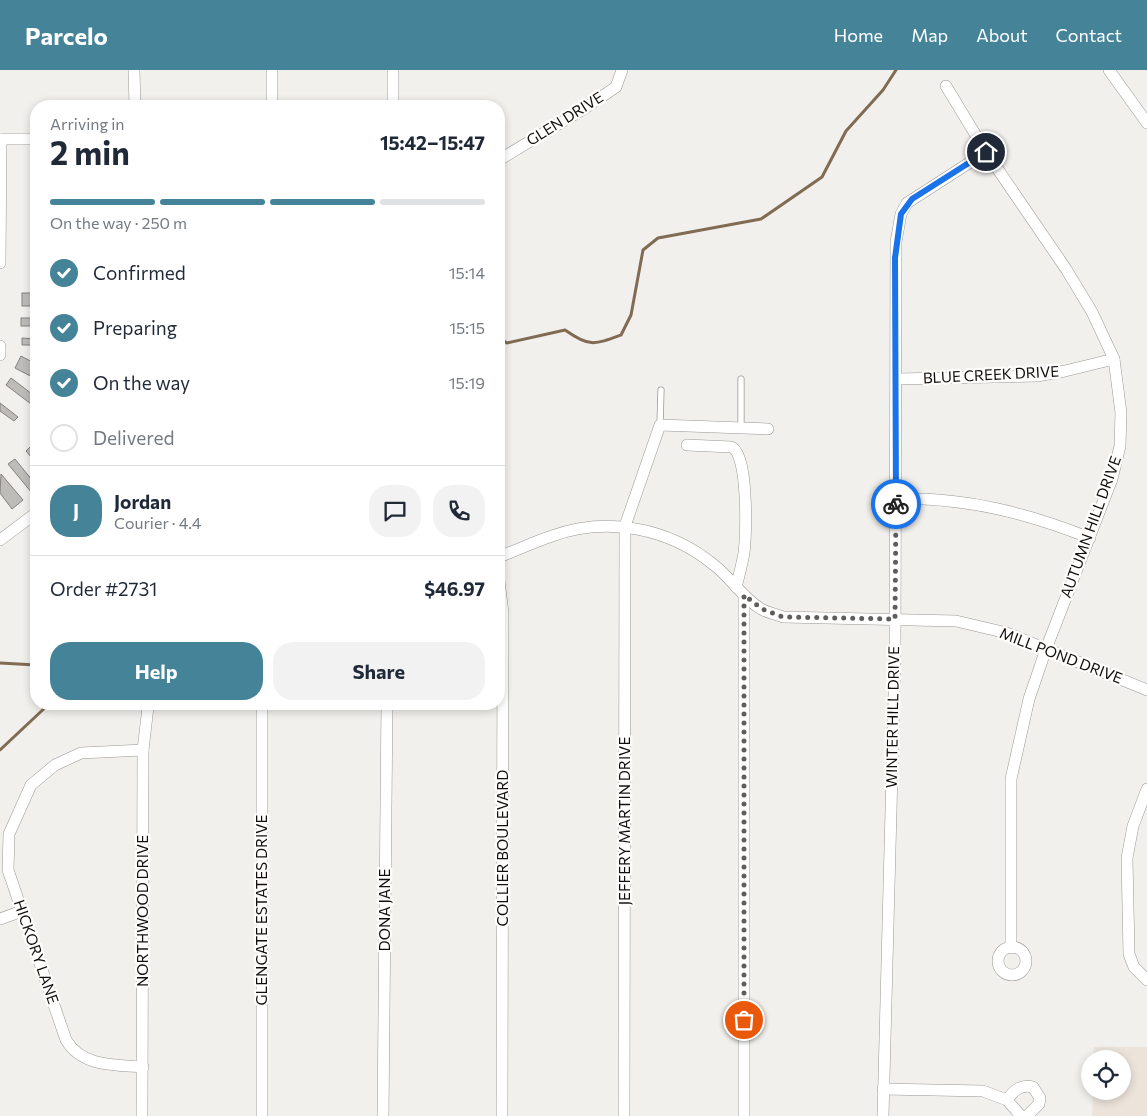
<!DOCTYPE html>
<meta charset="utf-8">
<style>
:root{--surface:#fff;--page:#f2f2f3;--text:#1f2937;--muted:#747a83;--line:#e0e1e3;--accent:#458498}
body{margin:0;font-family:Commissioner,sans-serif;background:var(--page);color:var(--text);height:100vh;display:flex;flex-direction:column;font-size:19px;white-space:nowrap}
*{box-sizing:border-box;margin:0}
p{font-size:16px;color:var(--muted)}
.icon{flex:none;width:28px;height:28px;fill:none;stroke:currentColor;stroke-width:2;stroke-linecap:round;stroke-linejoin:round}
.map{position:relative;flex:1;overflow:hidden}
.sheet{position:absolute;left:30px;top:30px;width:475px;height:610px;display:flex;flex-direction:column;background:var(--surface);border-radius:20px;box-shadow:0 2px 8px #0003}
.sheet>*{flex:none}
.controls{position:absolute;left:1081px;top:980px;display:grid;gap:10px}
.controls a{display:grid;place-items:center;width:50px;height:50px;border-radius:50%;background:var(--surface);box-shadow:0 2px 8px #0003;font-size:25px}
.pin{position:absolute;display:grid;place-items:center;width:42px;height:42px;color:#fff;margin:-21px;border:2px solid #fff;border-radius:50%;box-shadow:0 1px 5px #0007}
.courier{position:absolute;display:grid;place-items:center;width:50px;height:50px;margin:-25px;border:4px solid #1a73e8;border-radius:50%;background:#fff;color:#222;box-shadow:0 1px 6px #0007}
.headline em{font-style:normal;font-weight:700}
.headline div{display:flex;flex-direction:column-reverse}
.headline{display:flex;align-items:center;justify-content:space-between;height:85px;padding:0 20px}
h1{font-size:32px;font-weight:700;line-height:38px}
.bar{display:grid;grid-template-columns:repeat(4,1fr);gap:8px 5px;align-content:center;height:60px;padding:0 20px}
.bar i{height:6px;border-radius:4px;background:var(--line)}
.bar .selected{background:var(--accent)}
.bar p{grid-column:span 4}
.line{display:flex;align-items:center;gap:12px;padding:0 20px;border-top:1px solid var(--line)}
.line div{flex:1}
.round{display:grid;place-items:center;flex:none;width:52px;height:52px;border-radius:20px;background:var(--page)}
ol{padding:0 20px;list-style:none}
li{display:flex;align-items:center;gap:15px;height:55px}
li p{margin-inline-start:auto}
li .icon{padding:5px;border-radius:50%;background:var(--accent);color:#fff;stroke-width:4}
li:last-child{color:var(--muted)}
li i{width:28px;height:28px;border:2px solid var(--line);border-radius:50%}
.cta{display:flex;gap:10px;margin-top:auto;padding:10px 20px}
.cta a{flex:1;height:58px;border-radius:20px;background:var(--accent);color:#fff;font-size:20px;font-weight:700;line-height:58px;text-align:center}
.cta a+a{background:var(--page);color:var(--text)}
header{display:flex;align-items:center;gap:30px;box-sizing:border-box;height:70px;padding:0 25px;background:var(--accent);color:#fff}
header strong{font-size:24px}
nav{display:flex;gap:28px;margin-inline-start:auto;font-size:18px}
.map>svg:first-child{display:block}
.built{fill:#ece4db}
.lines{fill:none;stroke-linecap:round;stroke-linejoin:round}
.stream{stroke:#816b52;stroke-width:3}
.building{fill:#bebcb9;stroke:#83807e}
.service-casing{stroke:#9a9895;stroke-width:7}
.minor-casing{stroke:#9a9895;stroke-width:12}
.service{stroke:#fff;stroke-width:5.5}
.minor{stroke:#fff;stroke-width:11}
.done{stroke:#5f5e5c;stroke-width:5;stroke-dasharray:0 9}
.route{stroke:#1a73e8;stroke-width:6}
.labels{text-anchor:middle;stroke-width:4.5;stroke-linejoin:round;paint-order:stroke}
.street-label{font-size:15px;fill:#100f0e;stroke:#fffdfb}
</style>
<header>
<strong>Parcelo</strong>
<nav><a>Home</a><a>Map</a><a>About</a><a>Contact</a></nav>
</header>
<div class="map">
<svg width="1147" height="1046" viewBox="0 0 1147 1046">
<rect width="100%" height="100%" fill="#f2f0ed"/>
<!-- built -->
<polygon class="built" points="1094,977 1147,977 1147,1046 1092,1046 1093,1021 1122,1021 1122,989 1093,989"/>
<g class="lines">
<!-- stream -->
<g class="stream">
<path d="M499,268L507,273L565,260C589,277 594,275 621,265L631,245L643,180L658,168L761,149L822,107L846,61L883,20L896,0"/>
<polyline points="0,593 36,595"/>
<polyline points="0,680 49,634"/>
</g>
</g>
<!-- building -->
<g class="building">
<rect x="22" y="223" width="14" height="13"/>
<rect x="21" y="248" width="15" height="8"/>
<polygon points="22,268 36,269 36,275 22,275"/>
<polygon points="21,286 36,294 36,309 15,298"/>
<polygon points="11,308 36,327 35,337 6,315"/>
<polygon points="0,333 18,347 14,351 0,341"/>
<polygon points="32,375 36,380 36,393 26,381"/>
<polygon points="15,389 36,415 36,419 32,423 8,394"/>
<polygon points="1,404 23,430 12,439 0,423"/>
</g>
<g class="lines">
<defs>
<g id="service">
<polyline points="741,309 741,358"/>
<polyline points="660,355 661,320"/>
</g>
<g id="minor">
<polyline points="134,0 135,36"/>
<polyline points="272,0 272,36"/>
<polyline points="1109,0 1147,53"/>
<polyline points="946,16 986,82 1066,199 1092,242 1114,289 1121,343 1120,376 1112,409 1046,579 1029,629 1011,709 1011,878"/>
<polyline points="393,36 393,0"/>
<polyline points="0,69 36,69"/>
<polyline points="499,90 585,38 616,17 622,0"/>
<polyline points="0,193 1,69"/>
<polyline points="0,276 0,285"/>
<polyline points="897,309 1037,306 1065,301 1114,289"/>
<path d="M687,375L731,377C749,382 746,465 744,483C742,494 739,506 736,517"/>
<path d="M896,429C965,427 1027,443 1090,468"/>
<polyline points="0,470 36,443"/>
<path d="M499,487C517,480 534,472 552,466C608,446 669,458 714,495C731,508 743,528 761,539C768,543 776,544 783,547L956,551L1007,563L1147,620"/>
<polyline points="499,511 503,543 502,1046"/>
<polyline points="744,525 744,1046"/>
<polyline points="1147,719 1133,756 1127,788 1129,884 1134,897 1147,910"/>
<polyline points="0,849 22,841"/>
<circle cx="1012" cy="891" r="14"/>
<path d="M143,997C115,995 82,997 66,970L8,800L9,764L31,715L55,695L81,683L143,680"/>
<polyline points="883,1019 983,1021 1007,1030 1021,1046"/>
<path d="M1007,1030C1014,1020 1021,1014 1033,1017L1040,1028L1039,1034L1027,1046"/>
<polyline points="142,1046 143,680 148,637"/>
<polyline points="262,1046 262,634"/>
<polyline points="383,1046 387,634"/>
<polyline points="624,1046 625,456 660,355 768,359"/>
<polyline points="883,1046 895,588 896,172 901,144 907,133 986,82"/>
</g>
</defs>
<!-- service casing -->
<use href="#service" class="service-casing"/>
<!-- minor casing -->
<use href="#minor" class="minor-casing"/>
<!-- service -->
<use href="#service" class="service"/>
<!-- minor -->
<use href="#minor" class="minor"/>
</g>
<g class="lines">
<!-- done -->
<polyline class="done" points="744,950 744,525 762,539 783,547 895,549 896,434"/>
<!-- route -->
<polyline class="route" points="896,434 895,188 901,144 912,129 986,82"/>
</g>
<g class="labels">
<!-- street labels -->
<g class="street-label">
<text transform="translate(565 49) rotate(-32)" y="5">GLEN DRIVE</text>
<text transform="translate(991 305) rotate(-3)" y="5">BLUE CREEK DRIVE</text>
<text transform="translate(1091 457) rotate(-70)" y="5">AUTUMN HILL DRIVE</text>
<text transform="translate(1061 586) rotate(21)" y="5">MILL POND DRIVE</text>
<text transform="translate(893 647) rotate(-89)" y="5">WINTER HILL DRIVE</text>
<text transform="translate(625 751) rotate(-90)" y="5">JEFFERY MARTIN DRIVE</text>
<text transform="translate(503 778) rotate(-90)" y="5">COLLIER BOULEVARD</text>
<text transform="translate(262 840) rotate(-90)" y="5">GLENGATE ESTATES DRIVE</text>
<text transform="translate(385 840) rotate(-90)" y="5">DONA JANE</text>
<text transform="translate(143 841) rotate(-90)" y="5">NORTHWOOD DRIVE</text>
<text transform="translate(36 882) rotate(71)" y="5">HICKORY LANE</text>
</g>
</g>
</svg>
<div class="controls">
<a><svg class="icon" aria-label="locate" viewBox="0 0 24 24"><circle cx="12" cy="12" r="6"/><path d="M12 2v4M12 18v4M2 12h4M18 12h4"/></svg></a>
</div>
<div class="pin" style="left:744px;top:950px;background:#ea580c"><svg class="icon" aria-label="bag" viewBox="0 0 24 24"><path d="M5 8h14l-1 12H6zM9 8a3 3 0 0 1 6 0"/></svg></div>
<div class="pin" style="left:986px;top:82px;background:#1f2937"><svg class="icon" aria-label="home" viewBox="0 0 24 24"><path d="M3 11l9-7 9 7M6 9v11h12V9"/></svg></div>
<div class="courier" style="left:896px;top:434px"><svg class="icon" aria-label="bike" viewBox="0 0 24 24"><circle cx="6" cy="16" r="4"/><circle cx="18" cy="16" r="4"/><path d="M6 16l4-8h5l3 8M10 8l3 8H6M13 5h3"/></svg></div>
<section class="sheet">
<div class="headline"><div><h1>2 min</h1><p>Arriving in</p></div><em>15:42–15:47</em></div>
<div class="bar"><i class="selected"></i><i class="selected"></i><i class="selected"></i><i></i><p>On the way · 250 m</p></div>
<ol>
<li><svg class="icon" aria-label="check" viewBox="0 0 24 24"><path d="M5 12l5 5 9-10"/></svg>Confirmed<p>15:14</p></li>
<li><svg class="icon" aria-label="check" viewBox="0 0 24 24"><path d="M5 12l5 5 9-10"/></svg>Preparing<p>15:15</p></li>
<li><svg class="icon" aria-label="check" viewBox="0 0 24 24"><path d="M5 12l5 5 9-10"/></svg>On the way<p>15:19</p></li>
<li><i></i>Delivered</li>
</ol>
<div class="line" style="height:90px"><b class="round" style="background:var(--accent);color:#fff">J</b><div><b>Jordan</b><p>Courier · 4.4</p></div><a class="round"><svg class="icon" aria-label="chat" viewBox="0 0 24 24"><path d="M4 5h16v11H9l-5 4z"/></svg></a><a class="round"><svg class="icon" aria-label="phone" viewBox="0 0 24 24"><path d="M5 4h4l2 5-3 2q2 4 5 5l2-3 5 2v4C11 20 4 13 5 4z"/></svg></a></div>
<div class="line" style="height:65px"><div>Order #2731</div><b>$46.97</b></div>
<div class="cta"><a>Help</a><a>Share</a></div>
</section>
</div>
